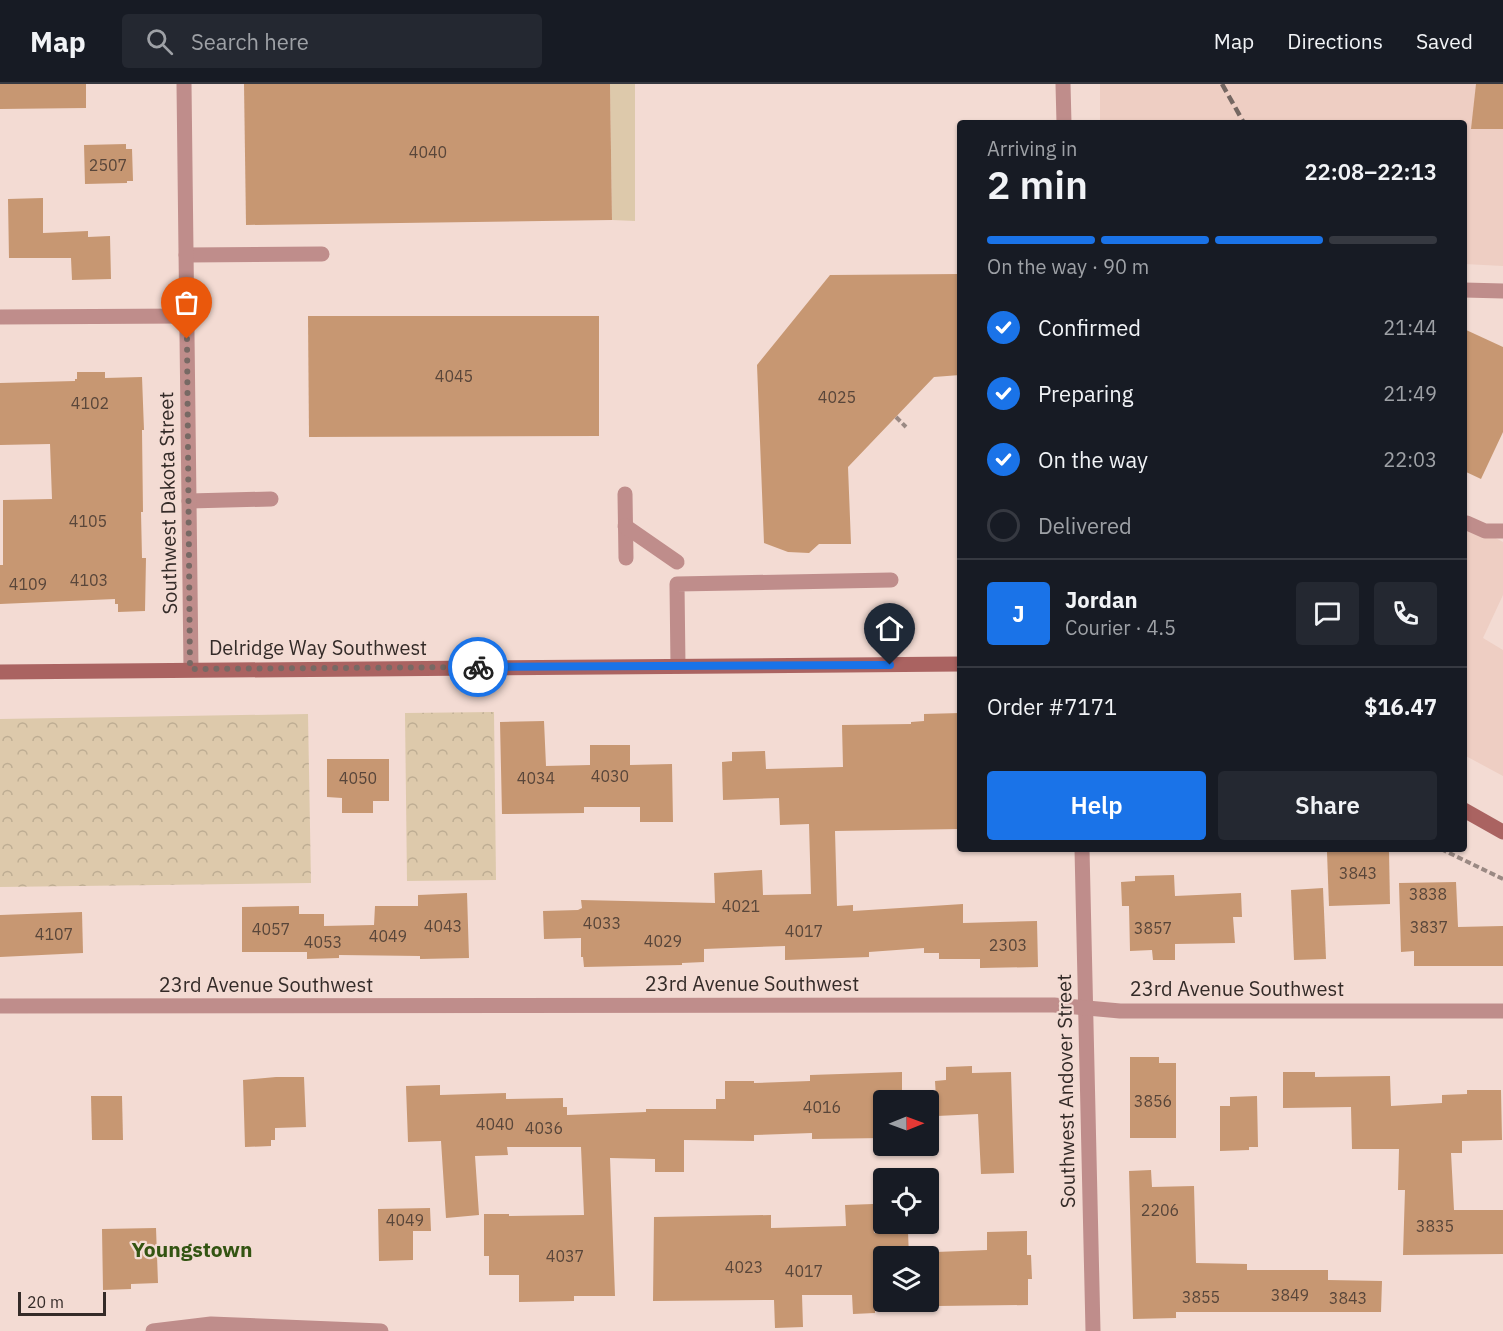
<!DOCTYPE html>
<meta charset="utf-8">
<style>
:root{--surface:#171b24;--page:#242831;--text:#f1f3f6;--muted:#9ea1a6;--line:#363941;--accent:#1a73e8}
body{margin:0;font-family:"IBM Plex Sans",sans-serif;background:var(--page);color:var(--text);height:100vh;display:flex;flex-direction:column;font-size:22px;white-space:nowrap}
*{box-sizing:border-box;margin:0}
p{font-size:20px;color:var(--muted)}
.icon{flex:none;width:33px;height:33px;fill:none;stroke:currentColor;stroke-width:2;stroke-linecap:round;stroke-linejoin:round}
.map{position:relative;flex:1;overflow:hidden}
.side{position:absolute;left:957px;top:36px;width:510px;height:732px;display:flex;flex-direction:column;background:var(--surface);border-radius:6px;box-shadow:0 2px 4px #0004}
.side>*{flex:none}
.needle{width:39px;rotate:89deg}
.controls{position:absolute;left:873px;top:1006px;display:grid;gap:12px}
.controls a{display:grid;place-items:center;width:66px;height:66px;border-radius:6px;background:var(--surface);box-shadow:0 2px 4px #0004;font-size:30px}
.scale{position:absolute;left:18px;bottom:15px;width:88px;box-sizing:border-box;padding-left:6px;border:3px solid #342b28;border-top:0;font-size:16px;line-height:21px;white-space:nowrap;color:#342b28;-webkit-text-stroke:4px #f3dbd3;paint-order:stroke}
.pin{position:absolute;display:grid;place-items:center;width:51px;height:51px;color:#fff;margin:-62px -26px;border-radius:50% 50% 50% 0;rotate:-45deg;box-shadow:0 0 6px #0007}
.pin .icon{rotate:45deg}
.courier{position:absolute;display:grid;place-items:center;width:60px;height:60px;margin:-30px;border:4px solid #1a73e8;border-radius:50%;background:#fff;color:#222;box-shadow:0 2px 8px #0007}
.summary em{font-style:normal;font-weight:600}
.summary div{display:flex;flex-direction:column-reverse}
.summary{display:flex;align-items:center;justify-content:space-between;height:102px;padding:0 30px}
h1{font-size:39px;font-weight:600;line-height:45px}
.bar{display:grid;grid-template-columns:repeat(4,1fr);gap:9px 6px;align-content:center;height:72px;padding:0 30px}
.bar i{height:8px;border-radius:4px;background:var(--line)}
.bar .selected{background:var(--accent)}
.bar p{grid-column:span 4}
.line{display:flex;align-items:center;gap:15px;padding:0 30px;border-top:2px solid var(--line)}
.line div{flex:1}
.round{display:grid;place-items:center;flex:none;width:63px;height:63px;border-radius:6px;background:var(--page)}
ol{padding:0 30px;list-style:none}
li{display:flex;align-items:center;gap:18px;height:66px}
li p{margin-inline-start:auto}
li .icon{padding:6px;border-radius:50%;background:var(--accent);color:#fff;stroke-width:4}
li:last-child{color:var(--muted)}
li i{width:33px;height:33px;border:3px solid var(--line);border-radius:50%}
.primary-button{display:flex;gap:12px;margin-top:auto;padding:12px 30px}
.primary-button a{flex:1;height:69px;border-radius:6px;background:var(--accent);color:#fff;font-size:24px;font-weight:600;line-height:69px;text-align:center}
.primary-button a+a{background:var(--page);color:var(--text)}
header{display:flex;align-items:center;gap:36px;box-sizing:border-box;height:84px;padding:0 30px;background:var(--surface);border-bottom:2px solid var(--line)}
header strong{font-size:28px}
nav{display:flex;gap:33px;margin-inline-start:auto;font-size:21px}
.search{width:420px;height:54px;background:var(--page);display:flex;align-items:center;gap:15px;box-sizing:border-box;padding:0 21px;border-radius:6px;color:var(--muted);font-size:22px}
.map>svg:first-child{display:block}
.built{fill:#eecec3}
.green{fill:#ddc9ab}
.forest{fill:url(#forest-crowns)}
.building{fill:#c79772}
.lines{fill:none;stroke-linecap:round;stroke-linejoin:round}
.path{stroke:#9a8983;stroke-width:4;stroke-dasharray:6 3;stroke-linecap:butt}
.lane{stroke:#bf8d8b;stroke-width:15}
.street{stroke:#bf8d8b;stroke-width:15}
.secondary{stroke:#aa6361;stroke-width:15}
.rail{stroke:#756762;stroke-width:4.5;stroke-dasharray:9 4.5;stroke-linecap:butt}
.done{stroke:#776964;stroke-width:6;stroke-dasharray:0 10.8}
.route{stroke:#1a73e8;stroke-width:8}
.labels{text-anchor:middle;stroke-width:4.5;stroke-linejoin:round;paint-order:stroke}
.number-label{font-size:16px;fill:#59463a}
.street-label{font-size:20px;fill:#342b28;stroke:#f3dbd3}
.neighbourhood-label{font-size:21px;font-weight:bold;fill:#335412;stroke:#f3dbd3}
</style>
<header>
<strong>Map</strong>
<div class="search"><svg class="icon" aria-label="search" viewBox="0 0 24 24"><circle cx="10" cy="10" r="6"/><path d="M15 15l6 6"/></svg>Search here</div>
<nav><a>Map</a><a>Directions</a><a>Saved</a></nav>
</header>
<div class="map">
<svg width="1503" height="1247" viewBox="0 0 1503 1247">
<defs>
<pattern id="forest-crowns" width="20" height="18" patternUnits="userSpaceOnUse" patternTransform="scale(1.5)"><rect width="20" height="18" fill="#ddc9ab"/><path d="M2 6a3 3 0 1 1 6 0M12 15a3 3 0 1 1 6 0" fill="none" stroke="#bead93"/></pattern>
</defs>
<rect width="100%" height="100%" fill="#f3dbd3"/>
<!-- built -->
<g class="built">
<polygon points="1100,0 1503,0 1503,182 1464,180 1464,39 1100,39"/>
<polygon points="1464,437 1503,458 1503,511 1483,554 1503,566 1503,692 1464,671"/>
</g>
<!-- green -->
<polygon class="green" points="610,0 635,0 635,137 612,136"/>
<!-- forest -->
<g class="forest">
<polygon points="494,628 496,796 407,797 405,629"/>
<polygon points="308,630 311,799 0,803 0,635"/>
</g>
<!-- building -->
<g class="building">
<polygon points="0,0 86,0 86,24 0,25"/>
<polygon points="244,0 610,0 612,136 246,141"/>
<polygon points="1476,0 1503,0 1503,45 1471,45"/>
<polygon points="126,60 126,65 132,65 133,97 127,97 127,99 85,100 84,61"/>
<polygon points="43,114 43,149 88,147 88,153 110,152 111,195 72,196 71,174 9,174 8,115"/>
<polygon points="960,190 960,291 934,293 848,383 851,460 819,460 809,469 788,468 764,459 757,281 830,191"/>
<polygon points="308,232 599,232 599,352 309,353"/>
<polygon points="1464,245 1503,263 1503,348 1481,395 1464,387"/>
<polygon points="77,288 105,288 105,294 142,293 144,346 142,346 143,428 141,428 142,474 146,474 145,527 118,528 118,520 115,520 115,515 0,520 0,481 3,481 3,416 52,415 50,360 0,361 0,299 75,297 75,295 77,295"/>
<polygon points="960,629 960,745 835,747 837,822 853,821 853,827 963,820 963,839 1037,837 1038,883 980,884 980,875 939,875 939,869 924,869 924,864 869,868 869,873 785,876 785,862 704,865 704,878 682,879 682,881 584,883 583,873 581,873 581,854 544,855 543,827 578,826 582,824 581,816 715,819 714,789 762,786 763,811 811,810 809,740 780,741 779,714 723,716 722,678 732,677 732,668 765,667 766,685 843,683 842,641 911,640 911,638 924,637 924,630"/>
<polygon points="544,637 546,682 590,681 590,661 630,661 630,681 672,680 673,738 640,738 640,723 584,723 584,729 502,730 500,638"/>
<polygon points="327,675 389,675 389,717 373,717 373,729 342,729 342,714 327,713"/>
<polygon points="1389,767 1390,820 1329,822 1327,768"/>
<polygon points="1174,791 1175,812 1241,809 1242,833 1233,833 1235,859 1175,860 1175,876 1153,876 1152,866 1130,867 1129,822 1122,822 1121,798 1135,797 1135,792"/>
<polygon points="1456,798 1458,843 1503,842 1503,882 1414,882 1414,867 1401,868 1399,799"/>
<polygon points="1323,804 1326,875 1294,876 1291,806"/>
<polygon points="467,809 469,874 420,875 420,872 339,871 339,874 307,875 307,868 242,868 242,823 299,822 299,830 324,830 324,842 374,841 375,822 418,822 418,811"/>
<polygon points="82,828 83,869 0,873 0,831"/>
<polygon points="1130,973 1159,973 1159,979 1176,979 1176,1054 1130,1054"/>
<polygon points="972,982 972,989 1011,988 1014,1089 981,1090 978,1030 937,1032 935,997 946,996 946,983"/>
<polygon points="902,988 902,1017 884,1017 884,1054 812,1055 812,1049 754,1051 754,1057 684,1056 684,1088 655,1088 655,1075 610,1074 615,1212 574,1212 574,1217 519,1218 519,1191 489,1191 489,1172 484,1172 484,1130 509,1130 509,1132 584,1131 581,1063 507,1063 508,1071 475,1072 479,1131 446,1134 441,1057 408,1058 406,1002 440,1001 440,1011 506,1009 506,1015 563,1014 563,1023 567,1023 567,1031 646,1028 646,1025 716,1025 716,1015 725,1015 725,997 754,997 754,999 810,997 810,991"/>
<polygon points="1283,988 1315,988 1315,993 1390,992 1391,1022 1442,1019 1442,1011 1467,1010 1467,1006 1501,1006 1502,1056 1462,1057 1462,1069 1451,1069 1454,1126 1503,1126 1503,1170 1403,1171 1405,1106 1398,1106 1399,1065 1352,1065 1351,1023 1283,1024"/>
<polygon points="276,993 304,993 306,1043 275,1044 275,1056 271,1056 271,1062 245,1063 243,996"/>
<polygon points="91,1012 122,1012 123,1056 92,1056"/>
<polygon points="1257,1012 1258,1063 1249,1063 1249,1066 1220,1067 1220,1022 1230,1022 1230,1013"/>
<polygon points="1151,1086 1152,1103 1194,1102 1196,1179 1247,1180 1247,1186 1328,1186 1328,1196 1382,1197 1381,1228 1176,1228 1176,1234 1133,1235 1129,1087"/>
<polygon points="873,1120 874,1149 908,1148 909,1173 884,1173 884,1219 875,1219 875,1229 853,1230 852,1211 802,1211 803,1243 775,1244 774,1216 653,1217 654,1133 771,1131 771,1144 846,1142 845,1121"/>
<polygon points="430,1124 431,1147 413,1147 413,1176 379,1177 378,1125"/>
<polygon points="156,1144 158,1199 131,1200 131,1205 103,1206 102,1145"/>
<polygon points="1027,1147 1027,1171 1031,1171 1032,1195 1028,1195 1028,1221 937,1222 936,1168 987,1166 987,1148"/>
</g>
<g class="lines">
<!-- path -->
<g class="path">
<polyline points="896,333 906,343"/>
<polyline points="1441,765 1503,795"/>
</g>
<!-- lane -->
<g class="lane">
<polyline points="186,171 322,170"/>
<polyline points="1464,206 1503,207"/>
<polyline points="625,410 626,474"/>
<polyline points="189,417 271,415"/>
<polyline points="1467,439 1485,447 1503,447"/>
<polyline points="625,442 677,478"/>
<polyline points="678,582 677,500 891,496"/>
</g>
<!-- street -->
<g class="street">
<polyline points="184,0 191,585"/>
<polyline points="1063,0 1064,39"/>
<polyline points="0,233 187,232"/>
<polyline points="1082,765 1093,1247"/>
<polyline points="0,922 1054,921 1120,927 1503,927"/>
<polyline points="153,1247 211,1240 381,1247"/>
</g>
<!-- secondary -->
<g class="secondary">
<polyline points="0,588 960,580"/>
<polyline points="1464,726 1503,748"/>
</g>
<!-- rail -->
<polyline class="rail" points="1222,0 1244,39"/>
</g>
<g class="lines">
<!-- done -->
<polyline class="done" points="187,255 190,585 478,583"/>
<!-- route -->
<polyline class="route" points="478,583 890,581"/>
</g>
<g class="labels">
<!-- number labels -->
<g class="number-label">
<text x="428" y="74">4040</text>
<text x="108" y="87">2507</text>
<text x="454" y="298">4045</text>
<text x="837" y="319">4025</text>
<text x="90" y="325">4102</text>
<text x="88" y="443">4105</text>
<text x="89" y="502">4103</text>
<text x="28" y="506">4109</text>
<text x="610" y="698">4030</text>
<text x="358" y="700">4050</text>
<text x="536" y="700">4034</text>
<text x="1358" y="795">3843</text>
<text x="1428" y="816">3838</text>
<text x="741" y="828">4021</text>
<text x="602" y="845">4033</text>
<text x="443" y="848">4043</text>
<text x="1429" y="849">3837</text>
<text x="1153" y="850">3857</text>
<text x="271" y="851">4057</text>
<text x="804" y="853">4017</text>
<text x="54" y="856">4107</text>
<text x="388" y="858">4049</text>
<text x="663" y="863">4029</text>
<text x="323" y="864">4053</text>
<text x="1008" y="867">2303</text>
<text x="1153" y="1023">3856</text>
<text x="822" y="1029">4016</text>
<text x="495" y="1046">4040</text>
<text x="544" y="1050">4036</text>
<text x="1160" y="1132">2206</text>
<text x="405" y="1142">4049</text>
<text x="1435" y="1148">3835</text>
<text x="565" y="1178">4037</text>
<text x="744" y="1189">4023</text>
<text x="804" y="1193">4017</text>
<text x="1290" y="1217">3849</text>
<text x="1201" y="1219">3855</text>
<text x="1348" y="1220">3843</text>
</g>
<!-- street labels -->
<g class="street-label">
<text transform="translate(168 419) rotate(-91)" y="7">Southwest Dakota Street</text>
<text x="318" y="571">Delridge Way Southwest</text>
<text x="752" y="907">23rd Avenue Southwest</text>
<text x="266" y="908">23rd Avenue Southwest</text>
<text x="1237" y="912">23rd Avenue Southwest</text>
<text transform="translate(1066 1007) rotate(-91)" y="7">Southwest Andover Street</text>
</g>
<!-- neighbourhood labels -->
<g class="neighbourhood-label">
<text x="192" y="1173">Youngstown</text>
</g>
</g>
</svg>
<div class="controls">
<a><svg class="needle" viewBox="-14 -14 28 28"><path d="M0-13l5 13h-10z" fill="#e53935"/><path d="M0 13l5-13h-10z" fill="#9ea1a6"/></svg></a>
<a><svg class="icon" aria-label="locate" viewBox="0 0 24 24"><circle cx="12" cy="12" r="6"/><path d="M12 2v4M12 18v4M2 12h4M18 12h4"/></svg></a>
<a><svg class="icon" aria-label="layers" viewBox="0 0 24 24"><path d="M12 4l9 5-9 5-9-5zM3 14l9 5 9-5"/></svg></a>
</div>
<div class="scale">20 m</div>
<div class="pin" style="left:187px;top:255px;background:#ea580c"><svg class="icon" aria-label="bag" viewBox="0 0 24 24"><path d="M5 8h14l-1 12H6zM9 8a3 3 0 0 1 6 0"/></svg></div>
<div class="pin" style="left:890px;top:581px;background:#1f2937"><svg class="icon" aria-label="home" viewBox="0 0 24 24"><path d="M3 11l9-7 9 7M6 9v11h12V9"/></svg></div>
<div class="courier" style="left:478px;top:583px"><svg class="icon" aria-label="bike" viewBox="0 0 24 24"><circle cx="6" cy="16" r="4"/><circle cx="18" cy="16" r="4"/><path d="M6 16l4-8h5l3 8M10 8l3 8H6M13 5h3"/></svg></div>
<section class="side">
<div class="summary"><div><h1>2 min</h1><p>Arriving in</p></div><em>22:08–22:13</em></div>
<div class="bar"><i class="selected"></i><i class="selected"></i><i class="selected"></i><i></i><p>On the way · 90 m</p></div>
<ol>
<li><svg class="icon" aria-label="check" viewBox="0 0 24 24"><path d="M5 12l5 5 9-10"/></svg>Confirmed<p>21:44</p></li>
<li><svg class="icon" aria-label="check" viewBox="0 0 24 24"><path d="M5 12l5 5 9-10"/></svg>Preparing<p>21:49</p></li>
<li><svg class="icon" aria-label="check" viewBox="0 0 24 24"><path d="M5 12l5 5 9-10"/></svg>On the way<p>22:03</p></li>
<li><i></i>Delivered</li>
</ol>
<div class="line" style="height:108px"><b class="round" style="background:var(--accent);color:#fff">J</b><div><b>Jordan</b><p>Courier · 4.5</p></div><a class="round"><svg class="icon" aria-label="chat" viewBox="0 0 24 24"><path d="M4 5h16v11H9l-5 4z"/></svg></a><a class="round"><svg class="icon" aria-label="phone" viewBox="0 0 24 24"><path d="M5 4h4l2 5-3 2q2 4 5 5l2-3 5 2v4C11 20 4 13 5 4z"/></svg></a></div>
<div class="line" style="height:78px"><div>Order #7171</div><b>$16.47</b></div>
<div class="primary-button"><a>Help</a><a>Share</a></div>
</section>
</div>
